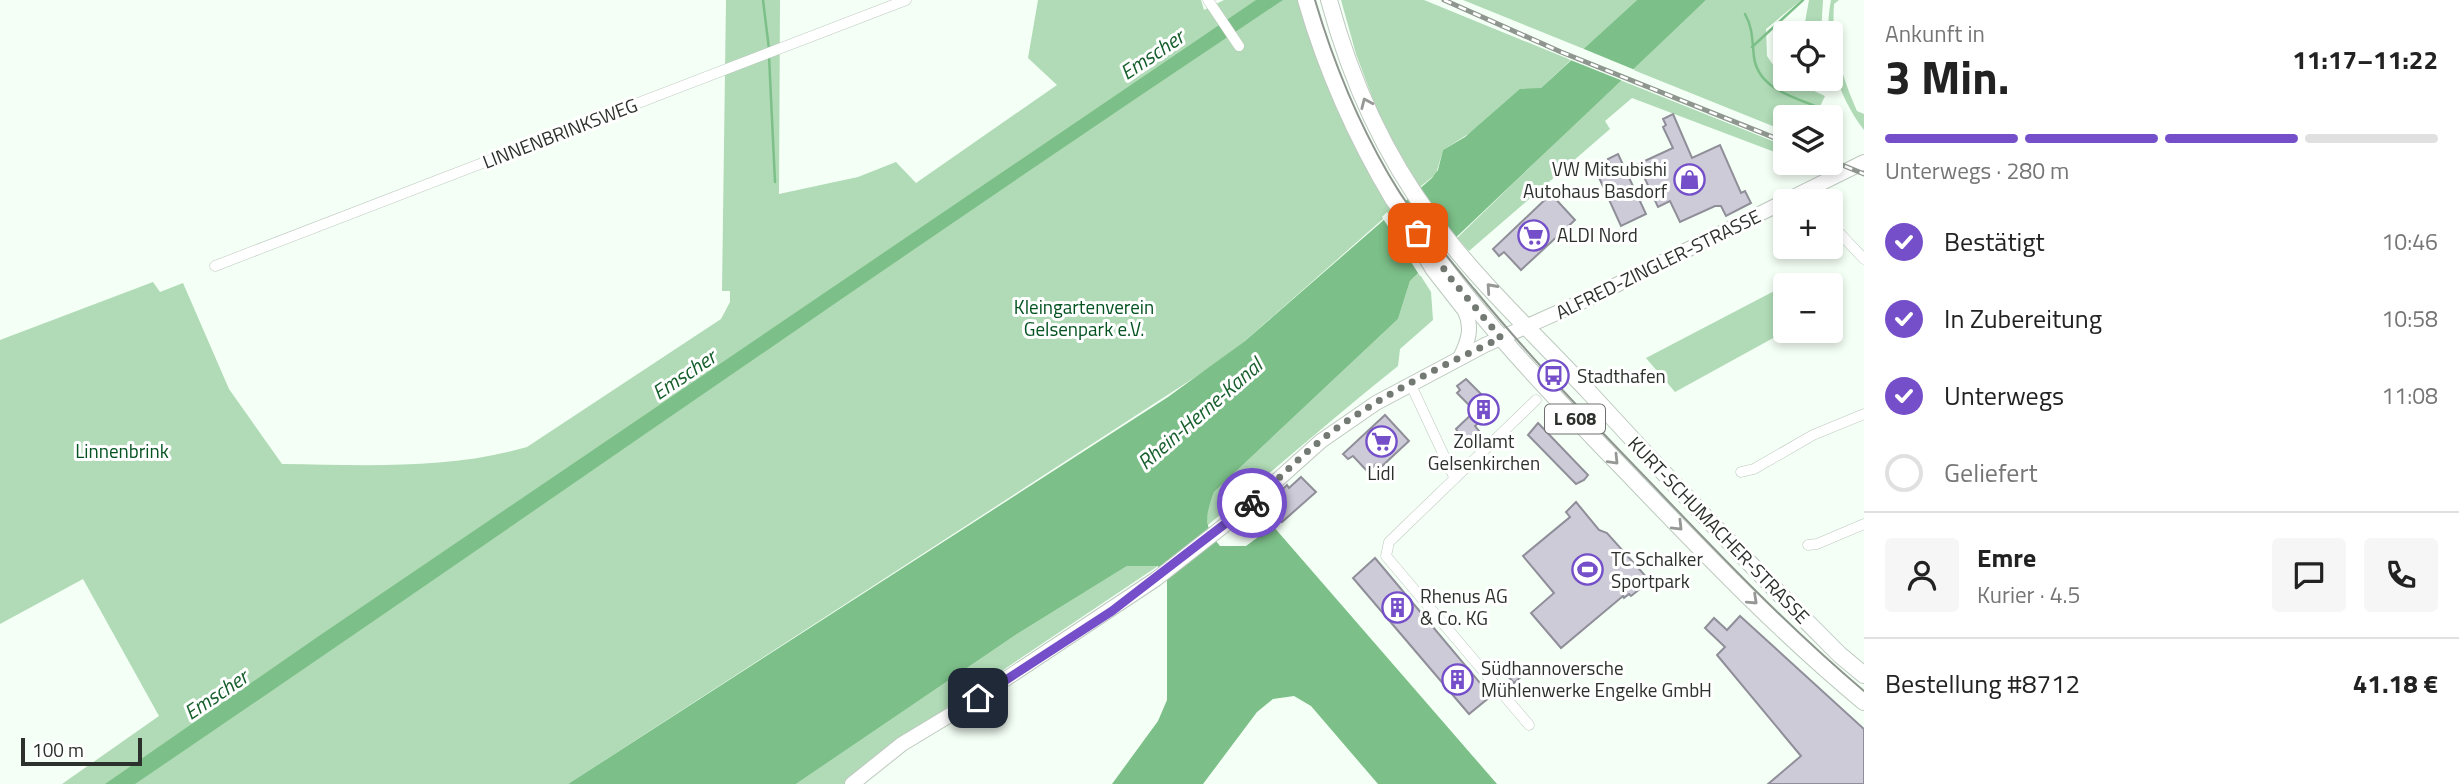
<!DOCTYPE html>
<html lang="de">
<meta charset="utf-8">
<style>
:root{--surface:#fff;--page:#f6f6f6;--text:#222;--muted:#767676;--line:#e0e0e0;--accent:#744fc9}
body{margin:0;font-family:"Titillium Web",sans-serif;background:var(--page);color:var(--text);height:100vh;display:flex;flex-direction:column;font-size:26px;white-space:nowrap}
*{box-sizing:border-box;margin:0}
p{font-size:23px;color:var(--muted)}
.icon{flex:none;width:38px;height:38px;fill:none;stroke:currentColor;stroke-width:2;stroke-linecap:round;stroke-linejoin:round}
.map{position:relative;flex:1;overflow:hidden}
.details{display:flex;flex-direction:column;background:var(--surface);width:595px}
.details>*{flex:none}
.fabs{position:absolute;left:1773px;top:21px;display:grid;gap:14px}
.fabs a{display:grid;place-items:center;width:70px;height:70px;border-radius:7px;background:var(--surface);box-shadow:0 4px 10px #0003;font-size:35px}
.scale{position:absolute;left:21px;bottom:18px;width:121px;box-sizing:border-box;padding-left:7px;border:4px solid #2d312d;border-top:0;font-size:19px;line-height:24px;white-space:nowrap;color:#2d312d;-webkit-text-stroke:5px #fff;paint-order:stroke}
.pin{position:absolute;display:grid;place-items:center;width:60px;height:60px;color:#fff;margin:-30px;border-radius:14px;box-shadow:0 4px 10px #0006}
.courier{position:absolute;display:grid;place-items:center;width:70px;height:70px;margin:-35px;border:5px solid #744fc9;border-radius:50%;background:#fff;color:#222;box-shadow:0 2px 9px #0007}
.summary em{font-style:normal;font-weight:700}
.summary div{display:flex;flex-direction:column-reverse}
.summary{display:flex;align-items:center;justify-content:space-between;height:119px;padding:0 21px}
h1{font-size:46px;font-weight:700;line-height:52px}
.bar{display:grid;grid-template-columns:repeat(4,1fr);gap:10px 7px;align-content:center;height:84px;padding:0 21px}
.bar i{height:9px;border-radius:5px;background:var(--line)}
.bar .on{background:var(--accent)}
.bar p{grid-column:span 4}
.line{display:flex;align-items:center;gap:18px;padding:0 21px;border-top:2px solid var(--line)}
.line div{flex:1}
.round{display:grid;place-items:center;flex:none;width:74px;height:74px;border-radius:7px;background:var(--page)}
ol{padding:0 21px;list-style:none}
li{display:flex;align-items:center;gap:21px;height:77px}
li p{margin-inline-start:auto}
li .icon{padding:7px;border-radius:50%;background:var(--accent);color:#fff;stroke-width:4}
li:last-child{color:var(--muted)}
li i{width:38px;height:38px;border:4px solid var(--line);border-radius:50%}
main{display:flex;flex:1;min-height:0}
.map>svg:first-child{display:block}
.green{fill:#b0dbb6}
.water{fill:#7cbf88}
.pier{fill:#f4fff5}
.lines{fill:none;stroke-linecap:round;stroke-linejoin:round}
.stream{stroke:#7cbf88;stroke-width:2.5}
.building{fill:#cdcbd8;stroke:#8f8e99;stroke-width:2}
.street-casing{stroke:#bdc8bf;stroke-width:11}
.secondary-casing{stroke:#bdc8bf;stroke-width:16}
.primary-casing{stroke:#bdc8bf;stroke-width:18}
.street{stroke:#fff;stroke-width:10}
.secondary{stroke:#fff;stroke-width:14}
.primary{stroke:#fff;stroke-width:16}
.tram{stroke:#8f968f;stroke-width:2}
.rail-casing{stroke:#8f968f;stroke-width:5}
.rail{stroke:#fff;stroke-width:2.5;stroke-dasharray:8;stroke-linecap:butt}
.oneway{stroke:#969896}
.done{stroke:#737973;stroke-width:7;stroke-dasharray:0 12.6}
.route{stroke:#744fc9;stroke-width:9}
.labels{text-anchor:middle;stroke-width:6;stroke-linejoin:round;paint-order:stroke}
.shield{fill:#fff;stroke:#6c6f6c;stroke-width:2}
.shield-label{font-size:18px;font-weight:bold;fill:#2d312d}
.street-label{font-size:19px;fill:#2d312d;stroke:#fff}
.poi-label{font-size:19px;fill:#2d312d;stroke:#fff;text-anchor:start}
.park-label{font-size:19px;fill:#035321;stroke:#fff}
.water-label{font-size:21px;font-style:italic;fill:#165f2c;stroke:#fff}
</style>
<main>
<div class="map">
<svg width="1864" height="784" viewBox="0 0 1864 784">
<rect width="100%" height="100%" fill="#f4fff5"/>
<!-- green -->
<g class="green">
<path d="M726,0H780L779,194L858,177L896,162L916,183L1057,85L1028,58L1038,0H1201L1204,10L1224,0H1301L1392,211L1245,341L1206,370L568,784H62L159,716L83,579L0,624V340L153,282L160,292L183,283L229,389L282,464C364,465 448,470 527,447L721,319L730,302V291H722Z"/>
<polygon points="1341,0 1424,0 1571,60 1541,88 1443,150 1436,174 1420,187 1383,126 1356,54"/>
<polygon points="1463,0 1637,0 1584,49"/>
<polygon points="1706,0 1801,0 1766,29 1767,56 1780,75 1825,96 1815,117 1785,117 1785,131 1631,69"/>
<polygon points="1809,0 1823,0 1821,33 1803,33"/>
<path d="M1831,0H1839L1834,4C1831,43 1842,76 1857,111L1864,114V130C1836,93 1822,45 1831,0Z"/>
<polygon points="1620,80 1785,146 1785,156 1632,98 1605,121 1610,129 1469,251 1457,238"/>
<path d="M1419,273L1431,292L1433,320L1400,349L1398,366C1333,418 1271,472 1208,525L1206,514L1214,492L1398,319L1410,281Z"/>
<polygon points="1790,279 1794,279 1805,285 1785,285 1786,331 1675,392 1646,358 1782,287"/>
<polygon points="1142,565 1158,566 890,746 844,784 796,784 1017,634 1127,566"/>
</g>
<!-- water -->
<g class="water">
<path d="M1256,0H1283C897,257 518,524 135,784H105L316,638Z"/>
<path d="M1637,0H1706L1410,281L1398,319L1214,492C1205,517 1203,525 1220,546H1246L1273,526L1497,784H1378L1311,706L1294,696L1273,699L1257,712L1203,784H1112L1158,721L1167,700V580L1158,566H1127L1017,634L796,784H568L1168,397L1245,341L1432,178L1438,170L1443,150L1465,137L1520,89L1541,88Z"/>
</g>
<!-- pier -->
<g class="pier">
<polygon points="1580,48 1584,49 1635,70 1623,81 1568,59"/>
<polygon points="1387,212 1426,271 1420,276 1382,217"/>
</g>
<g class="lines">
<!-- stream -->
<g class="stream">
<polyline points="763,0 769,49"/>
<path d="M1745,14C1753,28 1752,41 1754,57C1758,89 1794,97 1820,108"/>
<polyline points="1752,47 1803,0"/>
<polyline points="769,56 775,182"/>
</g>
</g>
<!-- building -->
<g class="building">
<polygon points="1673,114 1692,158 1720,145 1741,193 1745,191 1751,203 1726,216 1721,206 1715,206 1680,222 1670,201 1658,207 1638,164 1673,148 1663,127 1666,125 1663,119"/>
<polygon points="1618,154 1646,214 1621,226 1596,171 1610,164 1608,159"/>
<polygon points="1551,194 1575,220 1521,270 1504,252 1499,256 1493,249"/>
<polygon points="1466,379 1495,408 1475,426 1479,431 1465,444 1456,429 1475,411 1457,393 1460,390 1457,386"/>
<polygon points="1385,415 1409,441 1380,468 1376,464 1368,472 1353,456 1348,459 1343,454"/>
<polygon points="1538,423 1588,475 1584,480 1576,484 1528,435"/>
<polygon points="1301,477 1316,492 1282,522 1266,505 1287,485 1289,488"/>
<polygon points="1576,502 1599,530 1607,533 1650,581 1631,596 1629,594 1624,598 1623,596 1561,648 1531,613 1554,593 1523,556 1570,517 1566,512"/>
<polygon points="1375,558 1491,696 1469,714 1353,578"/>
<polygon points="1740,616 1864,729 1864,784 1768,784 1801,756 1717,655 1725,647 1705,628 1714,618 1727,630"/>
<polygon points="1510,659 1523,675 1514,683 1501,668"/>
</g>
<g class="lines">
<defs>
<g id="street">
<polyline points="1208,0 1239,46"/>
<polyline points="1830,223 1864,259"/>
<polyline points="215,266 906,0"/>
<polyline points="1410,383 1454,477"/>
<polyline points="1741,472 1754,469 1813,435 1864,414"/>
<polyline points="1808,545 1817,544 1864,524"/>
<polyline points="1529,725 1386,556 1389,542 1536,400"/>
</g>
<g id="secondary">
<path d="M1407,227L1433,270L1465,311C1473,328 1468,342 1460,358"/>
<polyline points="852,784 902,744 965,706 1156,579 1244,510 1321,441 1376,403 1485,345 1588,299 1864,162"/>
</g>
<g id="primary">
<path d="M1306,0C1326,69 1356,137 1393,199C1402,212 1413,224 1422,237C1484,326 1560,403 1635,481C1708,557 1782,634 1864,702"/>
<path d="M1329,0C1350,78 1384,154 1432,219C1477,281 1536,335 1588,391C1670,481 1754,569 1840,655L1864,675"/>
</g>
</defs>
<!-- street casing -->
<use href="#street" class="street-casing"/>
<!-- secondary casing -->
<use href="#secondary" class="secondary-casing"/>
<!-- primary casing -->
<use href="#primary" class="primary-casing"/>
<!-- street -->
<use href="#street" class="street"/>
<!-- secondary -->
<use href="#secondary" class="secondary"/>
<!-- primary -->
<use href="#primary" class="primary"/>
<!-- tram -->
<path class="tram" d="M1315,0C1333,61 1357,120 1389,175C1413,216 1444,253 1474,289C1529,356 1588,418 1649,481C1718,553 1787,626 1864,691"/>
<defs>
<g id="rail">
<polyline points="1444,0 1561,52 1785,142"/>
<polyline points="1830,160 1864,174"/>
</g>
</defs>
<!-- rail casing -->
<use href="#rail" class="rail-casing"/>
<!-- rail -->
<use href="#rail" class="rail"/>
</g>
<!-- one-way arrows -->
<defs><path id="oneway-chevron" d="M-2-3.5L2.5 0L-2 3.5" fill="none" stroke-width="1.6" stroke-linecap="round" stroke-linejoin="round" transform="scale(1.75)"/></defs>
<g class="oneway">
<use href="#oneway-chevron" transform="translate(1366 103) rotate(-114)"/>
<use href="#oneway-chevron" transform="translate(1491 288) rotate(-132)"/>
<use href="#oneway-chevron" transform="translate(1614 460) rotate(46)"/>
<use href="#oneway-chevron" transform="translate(1678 526) rotate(45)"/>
<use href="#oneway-chevron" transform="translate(1753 600) rotate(43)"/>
</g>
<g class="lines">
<!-- done -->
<path class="done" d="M1252,503C1280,478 1306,450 1337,428C1388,392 1445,364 1501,338L1452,280L1418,233"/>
<!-- route -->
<polyline class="route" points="978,698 1112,611 1252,503"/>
</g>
<!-- icons -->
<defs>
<symbol id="shop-ring" viewBox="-11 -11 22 22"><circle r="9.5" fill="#fff" stroke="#744fc9" stroke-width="1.5"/><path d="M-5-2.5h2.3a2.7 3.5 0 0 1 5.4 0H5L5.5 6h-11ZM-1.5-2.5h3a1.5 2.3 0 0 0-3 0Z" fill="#744fc9"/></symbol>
<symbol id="supermarket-ring" viewBox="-11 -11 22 22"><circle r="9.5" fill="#fff" stroke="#744fc9" stroke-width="1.5"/><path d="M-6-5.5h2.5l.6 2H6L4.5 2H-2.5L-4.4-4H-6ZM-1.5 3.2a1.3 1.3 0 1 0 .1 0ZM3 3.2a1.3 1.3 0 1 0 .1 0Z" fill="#744fc9"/></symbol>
<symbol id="bus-ring" viewBox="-11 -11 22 22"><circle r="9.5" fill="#fff" stroke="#744fc9" stroke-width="1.5"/><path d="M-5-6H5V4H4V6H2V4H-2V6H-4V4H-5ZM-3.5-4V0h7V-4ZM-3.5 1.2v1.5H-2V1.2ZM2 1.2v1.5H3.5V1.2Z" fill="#744fc9"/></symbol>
<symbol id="building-ring" viewBox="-11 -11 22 22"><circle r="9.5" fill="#fff" stroke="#744fc9" stroke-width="1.5"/><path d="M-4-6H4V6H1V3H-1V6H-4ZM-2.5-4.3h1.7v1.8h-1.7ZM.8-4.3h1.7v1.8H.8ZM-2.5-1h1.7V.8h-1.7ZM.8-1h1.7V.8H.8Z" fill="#744fc9"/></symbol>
<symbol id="stadium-ring" viewBox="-11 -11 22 22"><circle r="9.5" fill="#fff" stroke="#744fc9" stroke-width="1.5"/><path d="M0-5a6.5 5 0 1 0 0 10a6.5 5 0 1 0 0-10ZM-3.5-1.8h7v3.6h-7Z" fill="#744fc9"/></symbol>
</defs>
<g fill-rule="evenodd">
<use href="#shop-ring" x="1672" y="162" width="35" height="35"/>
<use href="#supermarket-ring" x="1516" y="218" width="35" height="35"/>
<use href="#bus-ring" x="1536" y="358" width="35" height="35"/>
<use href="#building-ring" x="1466" y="392" width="35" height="35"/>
<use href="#supermarket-ring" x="1364" y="424" width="35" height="35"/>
<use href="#stadium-ring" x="1570" y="552" width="35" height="35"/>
<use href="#building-ring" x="1380" y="590" width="35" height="35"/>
<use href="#building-ring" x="1440" y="662" width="35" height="35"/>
</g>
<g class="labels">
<!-- shield labels -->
<rect class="shield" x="1545" y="404.5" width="60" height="29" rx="5"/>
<g class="shield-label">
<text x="1575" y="425">L 608</text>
</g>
<!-- street labels -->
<g class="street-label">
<text transform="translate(560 133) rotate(-21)" y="7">LINNENBRINKSWEG</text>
<text transform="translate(1658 264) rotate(-26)" y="7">ALFRED-ZINGLER-STRASSE</text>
<text transform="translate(1719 530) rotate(46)" y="7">KURT-SCHUMACHER-STRASSE</text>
</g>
<!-- poi labels -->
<g class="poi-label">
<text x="1667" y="176" text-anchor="end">VW Mitsubishi<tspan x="1667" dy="22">Autohaus Basdorf</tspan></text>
<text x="1557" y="242">ALDI Nord</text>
<text x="1577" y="383">Stadthafen</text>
<text x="1484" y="448" text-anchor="middle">Zollamt<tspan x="1484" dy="22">Gelsenkirchen</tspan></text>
<text x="1381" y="480" text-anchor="middle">Lidl</text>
<text x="1611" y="566">TC Schalker<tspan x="1611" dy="22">Sportpark</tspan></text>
<text x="1420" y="603">Rhenus AG<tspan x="1420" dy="22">&amp; Co. KG</tspan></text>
<text x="1481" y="675">Südhannoversche<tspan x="1481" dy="22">Mühlenwerke Engelke GmbH</tspan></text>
</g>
<!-- park labels -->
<g class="park-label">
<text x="1084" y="314">Kleingartenverein<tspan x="1084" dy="22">Gelsenpark e.V.</tspan></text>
<text x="122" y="458">Linnenbrink</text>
</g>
<!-- water labels -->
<g class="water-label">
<text transform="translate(1152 55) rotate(-34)" y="7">Emscher</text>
<text transform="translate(684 375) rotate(-34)" y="7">Emscher</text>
<text transform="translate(1200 414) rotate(-41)" y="7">Rhein-Herne-Kanal</text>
<text transform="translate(216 695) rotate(-34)" y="7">Emscher</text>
</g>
</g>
</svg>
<div class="fabs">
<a><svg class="icon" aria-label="locate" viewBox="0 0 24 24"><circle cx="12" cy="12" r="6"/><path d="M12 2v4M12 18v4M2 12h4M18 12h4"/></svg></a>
<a><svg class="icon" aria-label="layers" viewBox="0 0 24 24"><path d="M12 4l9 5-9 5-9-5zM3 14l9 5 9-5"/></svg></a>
<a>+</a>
<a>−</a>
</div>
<div class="scale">100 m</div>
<div class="pin" style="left:1418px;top:233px;background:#ea580c"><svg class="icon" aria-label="bag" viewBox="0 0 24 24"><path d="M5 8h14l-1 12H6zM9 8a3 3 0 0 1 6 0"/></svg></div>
<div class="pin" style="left:978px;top:698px;background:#1f2937"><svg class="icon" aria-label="home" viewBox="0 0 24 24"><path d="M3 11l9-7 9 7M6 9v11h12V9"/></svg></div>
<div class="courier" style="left:1252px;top:503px"><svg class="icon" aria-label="bike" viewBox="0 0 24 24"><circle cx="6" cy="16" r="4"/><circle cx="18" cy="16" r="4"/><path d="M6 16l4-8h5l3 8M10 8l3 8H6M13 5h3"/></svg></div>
</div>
<section class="details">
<div class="summary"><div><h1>3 Min.</h1><p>Ankunft in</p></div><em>11:17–11:22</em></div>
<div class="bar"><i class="on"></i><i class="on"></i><i class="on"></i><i></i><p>Unterwegs · 280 m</p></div>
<ol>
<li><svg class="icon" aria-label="check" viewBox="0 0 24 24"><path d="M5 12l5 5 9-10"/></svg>Bestätigt<p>10:46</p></li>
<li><svg class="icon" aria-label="check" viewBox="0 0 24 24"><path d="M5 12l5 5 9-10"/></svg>In Zubereitung<p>10:58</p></li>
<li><svg class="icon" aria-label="check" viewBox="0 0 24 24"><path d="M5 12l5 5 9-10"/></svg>Unterwegs<p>11:08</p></li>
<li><i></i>Geliefert</li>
</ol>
<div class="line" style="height:126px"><a class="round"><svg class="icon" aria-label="person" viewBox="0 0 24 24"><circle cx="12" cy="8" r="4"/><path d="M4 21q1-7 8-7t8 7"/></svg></a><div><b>Emre</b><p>Kurier · 4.5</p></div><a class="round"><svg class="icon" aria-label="chat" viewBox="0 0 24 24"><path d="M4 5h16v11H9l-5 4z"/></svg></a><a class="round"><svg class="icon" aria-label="phone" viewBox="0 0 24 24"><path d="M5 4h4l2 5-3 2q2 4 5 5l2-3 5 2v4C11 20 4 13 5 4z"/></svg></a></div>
<div class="line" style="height:91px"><div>Bestellung #8712</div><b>41.18 €</b></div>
</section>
</main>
